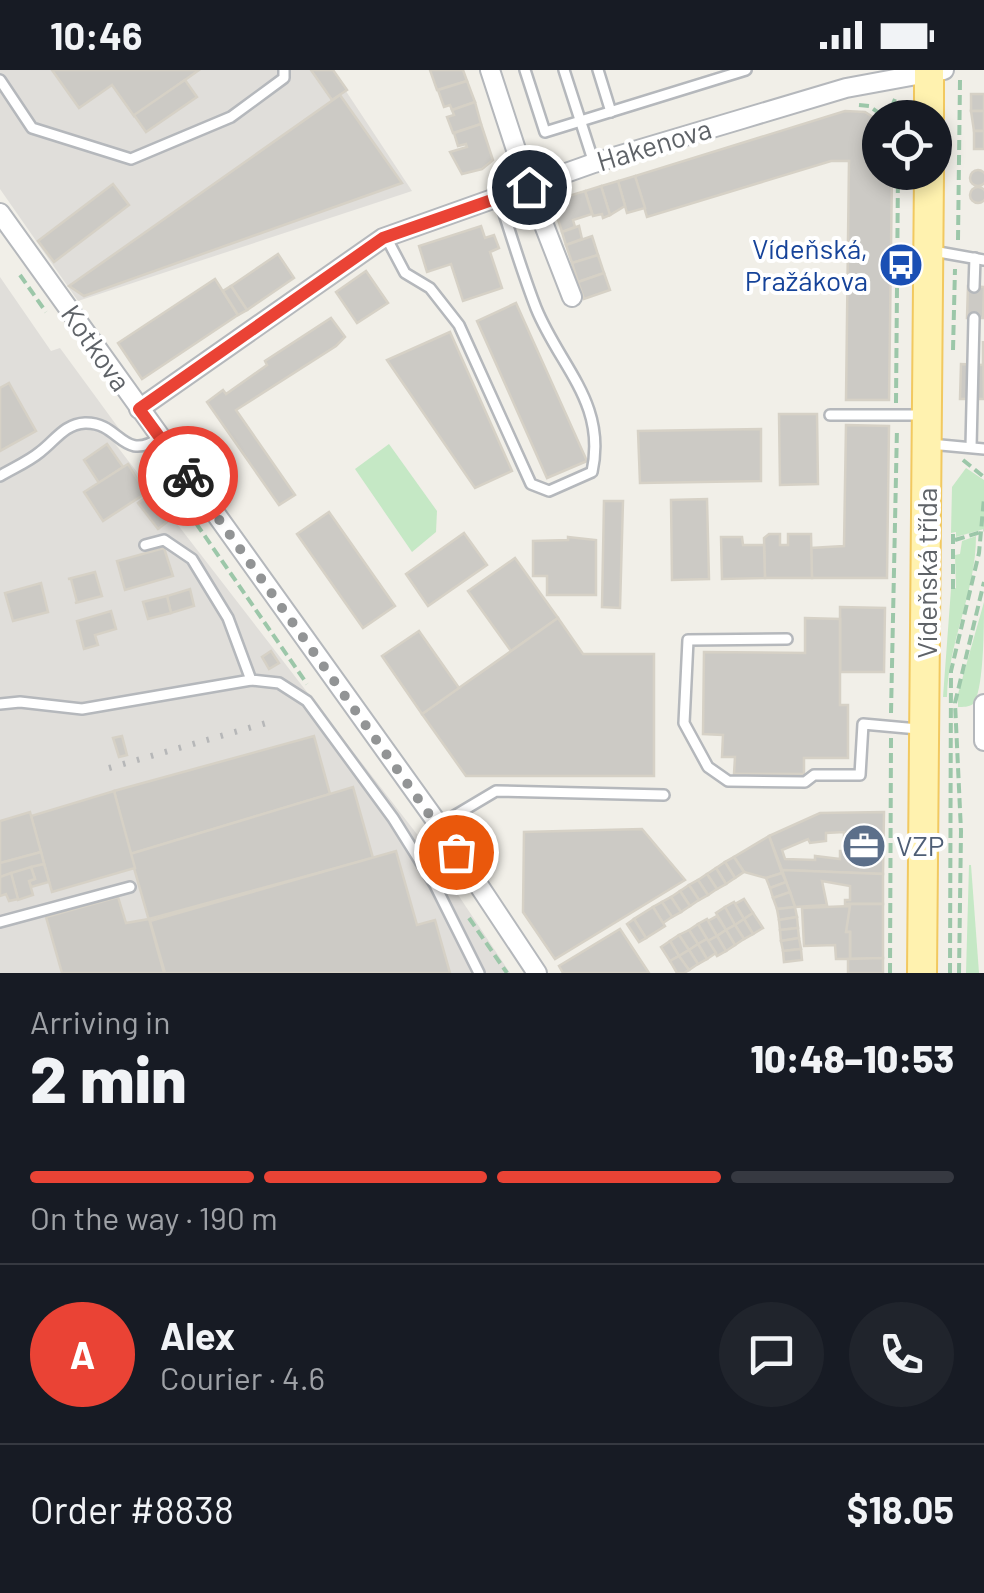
<!DOCTYPE html>
<meta charset="utf-8">
<style>
:root{--surface:#171b24;--page:#20242c;--text:#f1f3f6;--muted:#9ea1a6;--line:#363941;--accent:#ea4335}
body{margin:0;font-family:Barlow,sans-serif;background:var(--page);color:var(--text);height:100vh;display:flex;flex-direction:column;font-size:38px;white-space:nowrap}
*{box-sizing:border-box;margin:0}
p{font-size:32px;color:var(--muted)}
.icon{flex:none;width:55px;height:55px;fill:none;stroke:currentColor;stroke-width:2;stroke-linecap:round;stroke-linejoin:round}
.map{position:relative;height:903px;overflow:hidden}
.panel{display:flex;flex-direction:column;background:var(--surface);flex:1}
.panel>*{flex:none}
.tools{position:absolute;left:862px;top:30px;display:grid;gap:20px}
.tools a{display:grid;place-items:center;width:90px;height:90px;border-radius:50%;background:var(--surface);box-shadow:0 5px 15px #0003;font-size:50px}
.pin{position:absolute;display:grid;place-items:center;width:85px;height:85px;color:#fff;margin:-42px;border:5px solid #fff;border-radius:50%;box-shadow:0 2px 10px #0007}
.courier{position:absolute;display:grid;place-items:center;width:100px;height:100px;margin:-50px;border:8px solid #ea4335;border-radius:50%;background:#fff;color:#222;box-shadow:0 2px 12px #0007}
.head em{font-style:normal;font-weight:800}
.head div{display:flex;flex-direction:column-reverse}
.head{display:flex;align-items:center;justify-content:space-between;height:170px;padding:0 30px}
h1{font-size:65px;font-weight:800;line-height:75px}
.bar{display:grid;grid-template-columns:repeat(4,1fr);gap:15px 10px;align-content:center;height:120px;padding:0 30px}
.bar i{height:12px;border-radius:8px;background:var(--line)}
.bar .selected{background:var(--accent)}
.bar p{grid-column:span 4}
.line{display:flex;align-items:center;gap:25px;padding:0 30px;border-top:2px solid var(--line)}
.line div{flex:1}
.round{display:grid;place-items:center;flex:none;width:105px;height:105px;border-radius:52px;background:var(--page)}
.status{display:flex;justify-content:space-between;align-items:center;height:70px;padding:0 50px;background:var(--surface);direction:ltr}
.status svg{height:28px;fill:currentColor}
.map>svg:first-child{display:block}
.industrial{fill:#e0deda}
.green{fill:#c5e8c5}
.building{fill:#cccac5;stroke:#d6d1c6;stroke-width:2.5;fill-rule:evenodd}
.lines{fill:none;stroke-linecap:round;stroke-linejoin:round}
.lane-casing{stroke:#b5b8bc;stroke-width:14}
.street-casing{stroke:#b5b8bc;stroke-width:22}
.primary-casing{stroke:#f2c960;stroke-width:32}
.path{stroke:#9cc7a9;stroke-width:4;stroke-dasharray:10 5;stroke-linecap:butt}
.lane{stroke:#fff;stroke-width:9}
.street{stroke:#fff;stroke-width:18}
.primary{stroke:#fff2af;stroke-width:28}
.rail{stroke:#b6b7b8;stroke-width:6;stroke-dasharray:2.5 12;stroke-linecap:butt}
.done{stroke:#929495;stroke-width:10;stroke-dasharray:0 18}
.route{stroke:#ea4335;stroke-width:12}
.labels{text-anchor:middle;stroke-width:8;stroke-linejoin:round;paint-order:stroke}
.street-label{font-size:28px;fill:#5f6368;stroke:#fff}
.transit-label{font-size:28px;fill:#164399;stroke:#fff;text-anchor:end}
.service-label{font-size:28px;fill:#4e5e75;stroke:#fff;text-anchor:start}
</style>
<div class="status"><b>10:46</b><svg viewBox="0 0 49 12"><path d="M0 12V9h3v3zM5 12V6h3v6zM10 12V3h3v9zM15 12V0h3v12zM26 1h20v11H26zM47 4h2v5h-2z"/></svg></div>
<div class="map">
<svg width="984" height="903" viewBox="0 0 984 903">
<rect width="100%" height="100%" fill="#f1efe8"/>
<!-- industrial -->
<g class="industrial">
<polygon points="0,0 332,0 412,121 78,231 0,119"/>
<polygon points="0,207 51,281 60,278 120,360 113,371 423,772 510,903 0,903"/>
</g>
<!-- green -->
<g class="green">
<polygon points="389,374 437,441 436,462 412,482 355,399"/>
<polygon points="966,398 984,410 984,459 956,467 956,462 951,463 952,417"/>
<path d="M976,466C976,522 948,572 947,627H943L951,519L956,518L955,485L960,484L962,471Z"/>
<path d="M984,532C984,553 984,621 973,634C969,637 963,637 958,637V624Z"/>
<polygon points="969,795 971,795 979,903 966,903"/>
</g>
<!-- building -->
<g class="building">
<polygon points="52,0 199,0 134,46 112,15 79,38"/>
<polygon points="311,0 333,0 347,20 332,30"/>
<polygon points="430,0 463,0 467,11 437,20"/>
<polygon points="185,10 197,27 146,62 134,45"/>
<polygon points="467,11 475,32 452,40 450,35 444,37 438,20"/>
<rect x="971" y="24" width="13" height="17"/>
<polygon points="340,25 402,113 84,226 69,216"/>
<polygon points="475,32 481,54 453,63 447,47 454,45 452,40"/>
<polygon points="845,41 865,42 879,51 880,102 892,102 889,330 846,330 849,91 831,91 647,147 635,106"/>
<polygon points="971,41 984,41 984,61 974,61"/>
<polygon points="481,54 493,90 482,99 462,104 450,82 467,77 466,74 458,76 454,63"/>
<rect x="974" y="61" width="10" height="18"/>
<circle cx="978" cy="108" r="8"/>
<polygon points="635,106 645,138 627,143 618,111"/>
<polygon points="618,111 625,136 610,145 601,116"/>
<polygon points="113,114 129,135 54,192 38,171"/>
<polygon points="601,116 610,145 603,148 602,144 593,146 585,121"/>
<circle cx="978" cy="125" r="8"/>
<polygon points="585,121 592,144 573,150 575,157 562,162 553,134 555,130"/>
<polygon points="481,156 485,168 494,165 499,178 490,182 502,218 463,231 451,194 427,202 419,176"/>
<polygon points="579,156 582,169 566,175 562,162"/>
<polygon points="592,166 598,185 572,193 566,175"/>
<polygon points="278,184 294,208 247,240 231,216"/>
<polygon points="598,185 604,203 578,212 572,193"/>
<polygon points="366,201 388,233 357,253 336,222"/>
<polygon points="604,203 610,220 584,229 578,212"/>
<polygon points="215,209 238,245 142,309 118,273"/>
<polygon points="231,216 247,240 238,245 223,221"/>
<polygon points="968,216 984,217 983,248 967,248"/>
<polygon points="516,233 587,391 547,408 477,251"/>
<polygon points="331,248 345,267 336,276 236,340 295,425 279,435 207,332 223,320 226,324 267,295 265,291"/>
<polygon points="450,262 512,401 475,418 387,290"/>
<polygon points="983,271 984,329 960,329 961,294 983,295"/>
<polygon points="9,313 36,361 0,381 0,318"/>
<polygon points="779,344 817,344 818,414 780,415"/>
<polygon points="846,355 889,356 887,508 812,508 811,478 844,476"/>
<polygon points="761,359 761,411 640,413 638,361"/>
<polygon points="107,374 123,397 99,413 84,390"/>
<polygon points="128,394 146,423 103,451 84,422"/>
<polygon points="152,423 172,448 158,459 138,433"/>
<polygon points="707,429 709,509 672,510 671,430"/>
<polygon points="604,431 623,431 620,538 602,537"/>
<polygon points="329,442 395,536 363,558 297,464"/>
<polygon points="464,463 487,495 428,536 406,504"/>
<polygon points="769,464 780,464 780,475 788,475 788,464 811,464 812,508 765,508 764,468"/>
<polygon points="568,467 596,470 596,525 547,525 547,506 533,506 533,471 568,470"/>
<polygon points="721,467 742,467 743,475 764,475 765,508 722,509"/>
<polygon points="164,478 173,506 125,520 117,491"/>
<polygon points="515,488 558,548 511,581 468,521"/>
<polygon points="95,502 102,526 75,533 77,532 71,509 68,509"/>
<polygon points="41,513 48,542 13,551 5,523"/>
<polygon points="190,519 194,536 171,543 167,526"/>
<polygon points="167,526 171,543 148,549 143,532"/>
<polygon points="840,537 885,538 884,602 840,602"/>
<polygon points="111,541 116,559 95,565 98,575 84,579 77,551"/>
<polygon points="558,548 583,584 654,584 654,706 466,706 422,644"/>
<polygon points="805,548 840,549 840,635 848,635 848,688 804,688 804,704 734,704 735,687 722,687 723,665 703,664 704,582 805,583"/>
<polygon points="419,561 459,618 422,644 382,586"/>
<polygon points="271,581 279,593 269,599 262,587"/>
<polygon points="122,666 127,685 119,687 113,668"/>
<polygon points="314,666 330,724 130,784 114,721"/>
<polygon points="353,717 373,788 149,849 148,847 130,784"/>
<polygon points="114,721 135,798 52,822 31,746"/>
<polygon points="30,742 41,782 0,793 0,751"/>
<path d="M884,742L883,804L782,800L769,766L820,743ZM844,762V781H840V789L815,786V790L785,789L782,780L808,769L810,773L826,771V763Z"/>
<polygon points="642,759 685,810 555,889 523,842 524,762"/>
<polygon points="769,766 782,803 766,808 744,802 734,787"/>
<polygon points="396,781 417,855 435,850 450,903 165,903 150,851"/>
<polygon points="41,782 44,794 0,807 0,793"/>
<polygon points="734,787 744,802 735,808 725,792"/>
<polygon points="725,792 735,808 726,814 716,798"/>
<polygon points="44,794 49,812 31,817 29,811 35,809 31,797"/>
<polygon points="31,797 35,809 29,811 33,825 18,830 11,803"/>
<polygon points="716,798 726,814 717,819 707,804"/>
<polygon points="782,800 883,804 883,834 845,834 845,830 850,830 850,816 822,811 827,835 795,837"/>
<polygon points="11,803 18,829 9,831 6,824 0,826 0,807"/>
<polygon points="782,803 786,812 770,818 766,808"/>
<polygon points="707,804 717,819 708,825 698,810"/>
<polygon points="698,810 708,825 699,830 689,815"/>
<polygon points="786,812 790,822 773,828 770,818"/>
<polygon points="689,815 699,830 690,836 680,821"/>
<polygon points="680,821 690,836 681,842 671,827"/>
<polygon points="790,822 795,837 777,839 773,828"/>
<polygon points="118,827 126,853 149,849 164,903 62,903 46,847"/>
<polygon points="671,827 681,842 672,847 662,832"/>
<polygon points="744,829 753,843 744,849 735,834"/>
<polygon points="662,832 672,847 663,853 653,837"/>
<polygon points="734,832 744,849 735,855 725,837"/>
<polygon points="849,834 883,834 883,888 850,889 850,862 846,862"/>
<polygon points="850,836 846,862 850,862 850,889 836,889 835,875 804,876 802,838"/>
<polygon points="653,837 665,856 646,868 634,849"/>
<polygon points="725,837 735,855 726,860 716,843"/>
<polygon points="795,837 797,847 779,850 777,839"/>
<polygon points="753,843 763,858 753,864 744,849"/>
<polygon points="717,846 726,860 717,866 708,851"/>
<polygon points="797,847 798,858 780,860 779,850"/>
<polygon points="634,849 646,868 639,872 627,854"/>
<polygon points="707,849 717,866 708,871 698,854"/>
<polygon points="744,849 753,864 744,869 735,855"/>
<polygon points="698,854 707,869 698,874 689,860"/>
<polygon points="735,855 744,869 735,875 726,860"/>
<polygon points="798,858 799,868 781,871 780,860"/>
<polygon points="620,859 649,903 563,903 559,896"/>
<polygon points="689,860 698,874 689,880 679,865"/>
<polygon points="726,860 735,875 726,881 717,866"/>
<polygon points="679,865 689,880 679,886 670,871"/>
<polygon points="717,866 726,881 717,886 708,871"/>
<polygon points="799,868 801,879 783,881 781,871"/>
<polygon points="707,869 716,883 707,889 698,874"/>
<polygon points="670,871 679,886 670,891 661,877"/>
<polygon points="698,874 707,889 698,894 689,880"/>
<polygon points="801,879 802,890 784,892 783,881"/>
<polygon points="689,880 698,894 689,900 679,886"/>
<polygon points="679,886 689,900 684,903 677,903 670,891"/>
<polygon points="883,888 883,903 848,903 848,889"/>
</g>
<g class="lines">
<defs>
<g id="lane">
<polyline points="525,0 545,62 746,0"/>
<polyline points="564,0 594,93"/>
<polyline points="598,0 611,42"/>
<polyline points="0,10 32,58 131,89 231,47 284,8 284,0"/>
<path d="M386,167L405,203L430,218L459,255L531,414L549,421L592,402C607,333 560,297 536,238C522,202 511,165 499,128"/>
<polyline points="933,181 984,190"/>
<polyline points="974,217 975,188"/>
<polyline points="830,345 920,345"/>
<polyline points="930,374 984,379"/>
<polyline points="971,377 974,248"/>
<path d="M0,406C13,398 28,392 40,382C55,371 64,354 85,353C121,352 121,393 160,368"/>
<polyline points="145,475 164,470 192,489 228,548 251,610 279,613 307,631 393,748 435,815 479,903"/>
<polyline points="787,569 688,570 684,653 708,697 728,711 805,712 814,705 860,705 863,654 918,659"/>
<polyline points="0,634 20,632 82,639 251,610"/>
<polyline points="454,746 496,721 664,725"/>
<polyline points="0,852 130,817"/>
</g>
<g id="street">
<polyline points="490,0 523,101 572,227"/>
<polyline points="0,143 436,751 537,903"/>
<polyline points="139,339 383,168 594,93 742,49 846,18 944,0"/>
<polyline points="984,634 984,671"/>
</g>
<g id="primary">
<polyline points="929,0 929,48"/>
<polyline points="922,903 929,102"/>
</g>
</defs>
<!-- lane casing -->
<use href="#lane" class="lane-casing"/>
<!-- street casing -->
<use href="#street" class="street-casing"/>
<!-- primary casing -->
<use href="#primary" class="primary-casing"/>
<!-- path -->
<g class="path">
<polyline points="859,35 869,36 886,48"/>
<polyline points="887,48 895,29"/>
<polyline points="958,170 960,10"/>
<polyline points="20,205 46,242"/>
<polyline points="953,280 955,199"/>
<polyline points="896,333 898,102"/>
<polyline points="963,390 984,407"/>
<polyline points="162,404 307,614"/>
<polyline points="955,470 984,461"/>
<polyline points="953,519 953,463"/>
<polyline points="891,643 897,358"/>
<polyline points="469,848 507,903"/>
<polyline points="890,903 891,668"/>
<polyline points="950,903 951,601 979,483 984,428"/>
<polyline points="959,903 961,761 955,633 984,512"/>
</g>
<!-- lane -->
<use href="#lane" class="lane"/>
<!-- street -->
<use href="#street" class="street"/>
<!-- primary -->
<use href="#primary" class="primary"/>
<!-- rail -->
<polyline class="rail" points="109,698 270,652"/>
</g>
<g class="lines">
<!-- done -->
<polyline class="done" points="188,406 456,782"/>
<!-- route -->
<polyline class="route" points="188,406 139,339 383,168 529,117"/>
</g>
<!-- icons -->
<defs>
<symbol id="bus-disc" viewBox="-11 -11 22 22"><circle r="9.5" fill="#1a4fb4" stroke="#fff"/><path d="M-5-6H5V4H4V6H2V4H-2V6H-4V4H-5ZM-3.5-4V0h7V-4ZM-3.5 1.2v1.5H-2V1.2ZM2 1.2v1.5H3.5V1.2Z" fill="#fff"/></symbol>
<symbol id="office-disc" viewBox="-11 -11 22 22"><circle r="9.5" fill="#5c6f8a" stroke="#fff"/><path d="M-6-3h4V-5.5h4V-3h4V5H-6ZM-1-4.5V-3h2v-1.5ZM-6 0V1H6V0Z" fill="#fff"/></symbol>
</defs>
<g fill-rule="evenodd">
<use href="#bus-disc" x="876" y="170" width="50" height="50"/>
<use href="#office-disc" x="839" y="751" width="50" height="50"/>
</g>
<g class="labels">
<!-- street labels -->
<g class="street-label">
<text transform="translate(654 75) rotate(-17)" y="10">Hakenova</text>
<text transform="translate(96 278) rotate(55)" y="10">Kotkova</text>
<text transform="translate(927 503) rotate(-90)" y="10">Vídeňská třída</text>
</g>
<!-- transit labels -->
<g class="transit-label">
<text x="868" y="189">Vídeňská,<tspan x="868" dy="32">Pražákova</tspan></text>
</g>
<!-- service labels -->
<g class="service-label">
<text x="896" y="786">VZP</text>
</g>
</g>
</svg>
<div class="tools">
<a><svg class="icon" aria-label="locate" viewBox="0 0 24 24"><circle cx="12" cy="12" r="6"/><path d="M12 2v4M12 18v4M2 12h4M18 12h4"/></svg></a>
</div>
<div class="pin" style="left:456px;top:782px;background:#ea580c"><svg class="icon" aria-label="bag" viewBox="0 0 24 24"><path d="M5 8h14l-1 12H6zM9 8a3 3 0 0 1 6 0"/></svg></div>
<div class="pin" style="left:529px;top:117px;background:#1f2937"><svg class="icon" aria-label="home" viewBox="0 0 24 24"><path d="M3 11l9-7 9 7M6 9v11h12V9"/></svg></div>
<div class="courier" style="left:188px;top:406px"><svg class="icon" aria-label="bike" viewBox="0 0 24 24"><circle cx="6" cy="16" r="4"/><circle cx="18" cy="16" r="4"/><path d="M6 16l4-8h5l3 8M10 8l3 8H6M13 5h3"/></svg></div>
</div>
<section class="panel">
<div class="head"><div><h1>2 min</h1><p>Arriving in</p></div><em>10:48–10:53</em></div>
<div class="bar"><i class="selected"></i><i class="selected"></i><i class="selected"></i><i></i><p>On the way · 190 m</p></div>
<div class="line" style="height:180px"><b class="round" style="background:var(--accent);color:#fff">A</b><div><b>Alex</b><p>Courier · 4.6</p></div><a class="round"><svg class="icon" aria-label="chat" viewBox="0 0 24 24"><path d="M4 5h16v11H9l-5 4z"/></svg></a><a class="round"><svg class="icon" aria-label="phone" viewBox="0 0 24 24"><path d="M5 4h4l2 5-3 2q2 4 5 5l2-3 5 2v4C11 20 4 13 5 4z"/></svg></a></div>
<div class="line" style="height:130px"><div>Order #8838</div><b>$18.05</b></div>
</section>
